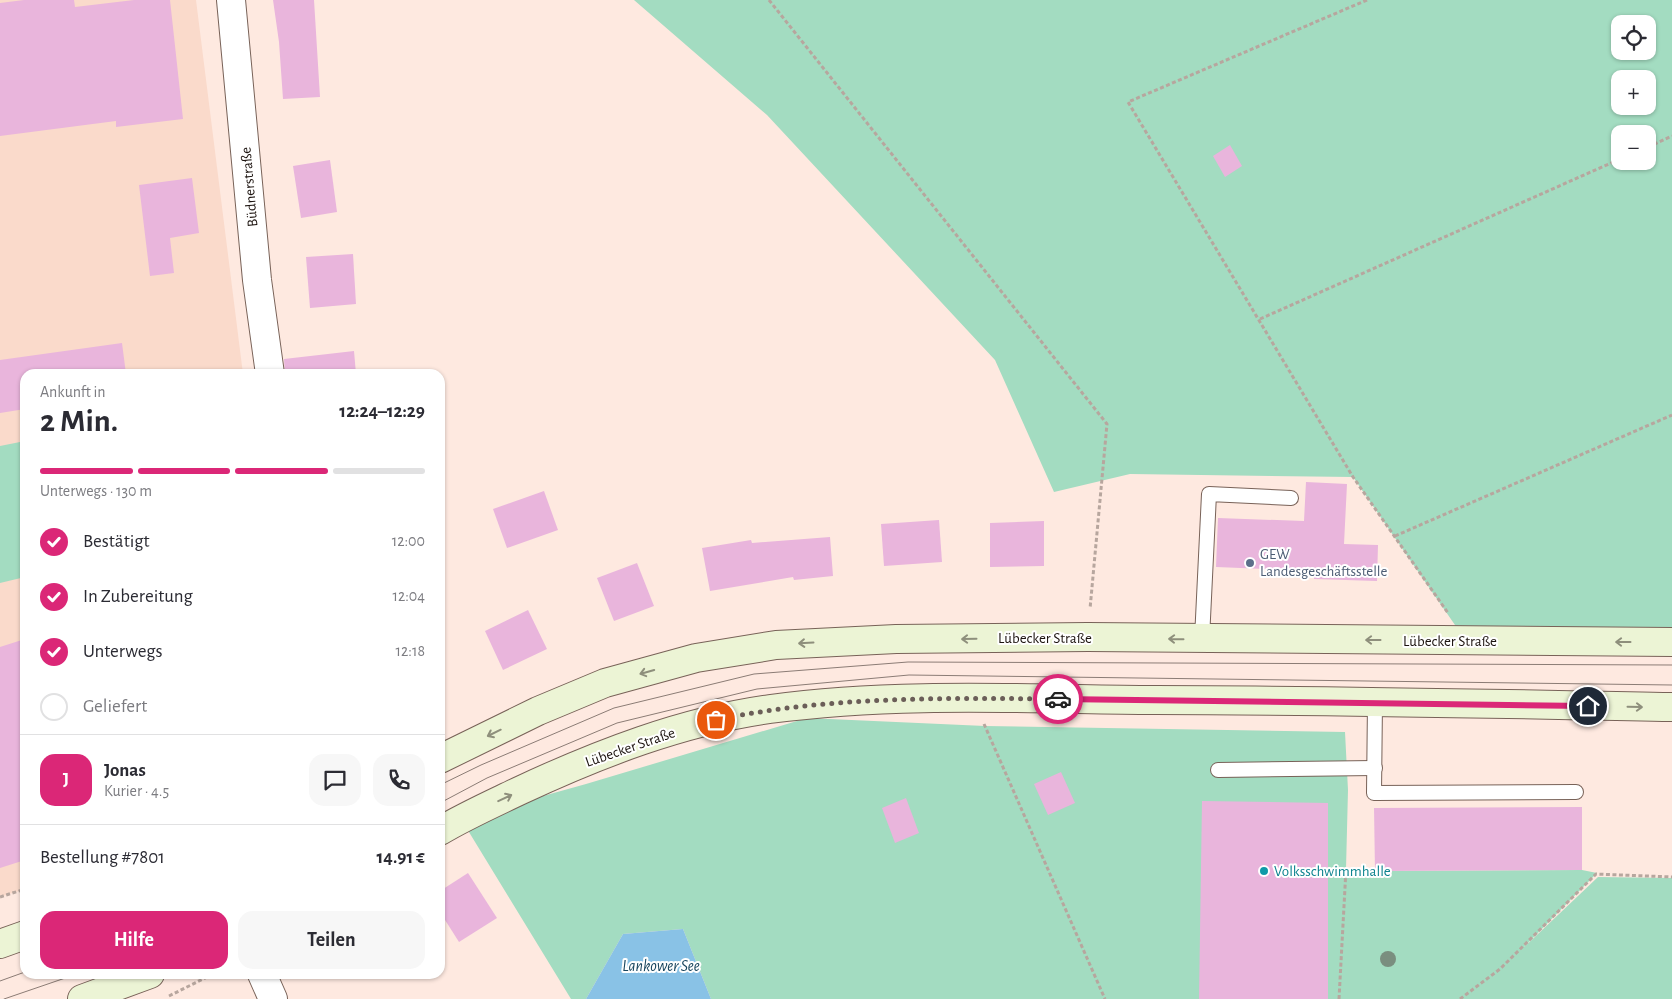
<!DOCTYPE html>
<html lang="de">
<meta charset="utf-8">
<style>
:root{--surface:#fff;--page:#f7f7f7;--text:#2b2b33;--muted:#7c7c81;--line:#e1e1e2;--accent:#db2777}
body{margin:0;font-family:"Alegreya Sans",sans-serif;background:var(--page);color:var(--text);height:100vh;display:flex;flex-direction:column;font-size:19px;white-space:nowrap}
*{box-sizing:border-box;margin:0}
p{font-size:16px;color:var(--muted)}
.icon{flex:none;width:28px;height:28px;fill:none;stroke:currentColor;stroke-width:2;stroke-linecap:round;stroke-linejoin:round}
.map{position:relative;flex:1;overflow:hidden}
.details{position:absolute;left:20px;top:369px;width:425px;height:610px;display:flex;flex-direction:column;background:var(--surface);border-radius:15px;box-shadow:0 1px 4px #0004}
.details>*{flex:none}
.buttons{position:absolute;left:1611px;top:15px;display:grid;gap:10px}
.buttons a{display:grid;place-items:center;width:45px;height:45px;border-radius:10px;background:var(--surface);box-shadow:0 1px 4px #0004;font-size:25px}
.pin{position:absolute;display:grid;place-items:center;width:42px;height:42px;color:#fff;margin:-21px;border:2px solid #fff;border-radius:50%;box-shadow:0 1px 5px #0007}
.courier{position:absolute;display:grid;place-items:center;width:50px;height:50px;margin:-25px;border:4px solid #db2777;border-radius:50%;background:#fff;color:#222;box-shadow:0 1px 6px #0007}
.headline em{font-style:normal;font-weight:600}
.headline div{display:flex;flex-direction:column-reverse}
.headline{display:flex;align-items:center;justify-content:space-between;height:85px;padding:0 20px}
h1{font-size:32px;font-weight:600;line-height:38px}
.bar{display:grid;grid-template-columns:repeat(4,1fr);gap:8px 5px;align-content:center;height:60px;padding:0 20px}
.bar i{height:6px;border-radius:4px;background:var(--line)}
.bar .current{background:var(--accent)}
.bar p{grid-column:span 4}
.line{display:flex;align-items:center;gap:12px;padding:0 20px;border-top:1px solid var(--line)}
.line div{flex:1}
.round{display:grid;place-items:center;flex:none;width:52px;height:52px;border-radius:15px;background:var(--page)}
ol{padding:0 20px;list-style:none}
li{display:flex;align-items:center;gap:15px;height:55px}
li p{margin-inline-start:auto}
li .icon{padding:5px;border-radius:50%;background:var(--accent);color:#fff;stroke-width:4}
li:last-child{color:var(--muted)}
li i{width:28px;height:28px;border:2px solid var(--line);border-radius:50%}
.button{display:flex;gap:10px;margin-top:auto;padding:10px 20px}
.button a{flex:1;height:58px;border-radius:15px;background:var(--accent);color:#fff;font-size:20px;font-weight:600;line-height:58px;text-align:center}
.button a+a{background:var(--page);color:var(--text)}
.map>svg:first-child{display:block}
.built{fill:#fadacb}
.green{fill:#a3dcc1;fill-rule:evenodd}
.water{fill:#89c2e6}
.building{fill:#e9b5dc}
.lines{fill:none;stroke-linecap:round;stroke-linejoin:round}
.lane-casing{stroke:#786258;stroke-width:16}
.street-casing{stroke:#786258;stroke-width:30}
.secondary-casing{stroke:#786258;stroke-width:30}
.path{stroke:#b7a69e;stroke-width:3;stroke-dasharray:4 2.5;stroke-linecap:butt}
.lane{stroke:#fff;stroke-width:14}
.street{stroke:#fff;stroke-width:28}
.secondary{stroke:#ecf4d5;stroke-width:28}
.tram{stroke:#8b7c75;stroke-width:1}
.tree{fill:#7a8e7f}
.oneway{stroke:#8e8f7c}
.done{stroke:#6b5e58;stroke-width:5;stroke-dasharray:0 9}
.route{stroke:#db2777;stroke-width:6}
.service-dot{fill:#5c6f8a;stroke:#fff;stroke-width:2}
.culture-dot{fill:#0f9aa8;stroke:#fff;stroke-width:2}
.labels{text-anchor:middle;stroke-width:4;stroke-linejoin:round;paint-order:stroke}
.street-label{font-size:15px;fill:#1c130f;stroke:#fff}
.service-label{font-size:15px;fill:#4e5e75;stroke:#fff;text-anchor:start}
.culture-label{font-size:15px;fill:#0d838f;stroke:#fff;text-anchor:start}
.water-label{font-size:16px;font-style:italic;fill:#18455e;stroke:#fff}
</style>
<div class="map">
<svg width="1672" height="999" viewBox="0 0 1672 999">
<rect width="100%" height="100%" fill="#fee9e0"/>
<!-- built -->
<polygon class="built" points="0,0 196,0 243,374 25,374 25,889 0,897"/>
<!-- green -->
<g class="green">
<path d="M634,0H1672V642L1466,641L1353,477L1130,474L1054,492L995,360L767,115ZM1620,24H1648V51H1620ZM1620,79H1648V106H1620ZM1620,134H1648V161H1620Z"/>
<polygon points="25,441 25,577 0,583 0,446"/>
<polygon points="807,718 985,726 1345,732 1348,790 1346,869 1375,871 1582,870 1597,873 1521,950 1598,877 1672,878 1672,999 711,999 683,929 623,934 586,999 571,999 461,819 586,784"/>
</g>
<!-- water -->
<polygon class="water" points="683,929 711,999 586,999 623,934"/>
<!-- building -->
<g class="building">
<polygon points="24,0 74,0 75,7 134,0 170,0 183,119 116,127 116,121 0,136 0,3"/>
<polygon points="273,0 314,0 320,97 283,99 279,42"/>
<polygon points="1230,145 1242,166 1225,177 1213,156"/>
<polygon points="330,160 337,212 301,218 293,166"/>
<polygon points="192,178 199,233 170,238 174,273 150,276 139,185"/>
<polygon points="353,254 356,304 310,308 306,257"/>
<polygon points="122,343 126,374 25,374 25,409 0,413 0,360"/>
<polygon points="354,351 356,374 285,374 284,359"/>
<polygon points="1306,482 1347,484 1344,544 1378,545 1377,581 1314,579 1314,571 1216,567 1218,518 1304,521"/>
<polygon points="544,491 558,530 507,548 493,509"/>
<polygon points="939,520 942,562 884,566 881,524"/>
<polygon points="1044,521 1044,566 990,567 990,523"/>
<polygon points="830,537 833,576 794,580 793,577 710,591 702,548 751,540 752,543"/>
<polygon points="637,563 654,606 614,621 597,578"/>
<polygon points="528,610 547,649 503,670 485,631"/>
<polygon points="25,639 25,860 0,868 0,647"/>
<polygon points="1061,772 1075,803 1048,815 1034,784"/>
<polygon points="906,798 919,833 895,843 882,808"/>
<polygon points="1202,801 1328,803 1328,999 1199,999"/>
<polygon points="1582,807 1582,870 1375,871 1374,808"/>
<polygon points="468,873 497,918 459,942 440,912 440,891"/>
</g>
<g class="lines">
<defs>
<g id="lane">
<polyline points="1202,639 1209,494 1291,498"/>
<polyline points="1375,702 1374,793 1576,792"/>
<polyline points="1218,770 1375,768"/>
</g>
<g id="street">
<polyline points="231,0 257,280 270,374"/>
<polyline points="262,974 273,999"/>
</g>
<g id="secondary">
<polyline points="440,759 538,711 605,683 696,658 776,645 896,639 1088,637 1672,642"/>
<path d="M440,831C465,816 492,804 519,791C598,754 683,721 770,709C897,692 1027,699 1154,700C1327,700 1500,704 1672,707"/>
<polyline points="0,944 25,935"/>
<polyline points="82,999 150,974"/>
</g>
</defs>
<!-- lane casing -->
<use href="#lane" class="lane-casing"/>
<!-- street casing -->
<use href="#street" class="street-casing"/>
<!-- secondary casing -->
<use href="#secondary" class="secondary-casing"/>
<!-- path -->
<g class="path">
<polyline points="769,0 1107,424 1090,609"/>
<polyline points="1367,0 1128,102 1353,477 1448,613"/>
<polyline points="1648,147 1672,136"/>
<polyline points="1260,319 1620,159"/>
<polyline points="1395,536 1672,415"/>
<polyline points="984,724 1105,999"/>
<polyline points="0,897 25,889"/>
<polyline points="169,996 213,974"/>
<polyline points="1339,999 1346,869"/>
<polyline points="1460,999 1500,969 1596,874 1672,877"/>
</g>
<!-- lane -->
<use href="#lane" class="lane"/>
<!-- street -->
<use href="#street" class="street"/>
<!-- secondary -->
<use href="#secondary" class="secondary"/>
<!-- tram -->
<g class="tram">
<polyline points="440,785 481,765 614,708 754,674 908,662 1672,665"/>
<polyline points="440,803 487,778 617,723 757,689 909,675 1672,685"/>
<polyline points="0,981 25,972"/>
<polyline points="4,999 77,974"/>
</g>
</g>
<!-- trees -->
<circle class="tree" cx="1388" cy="959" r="8"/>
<!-- one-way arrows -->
<defs><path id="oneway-shaft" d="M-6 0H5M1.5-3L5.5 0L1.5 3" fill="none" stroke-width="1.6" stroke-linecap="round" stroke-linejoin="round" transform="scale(1.25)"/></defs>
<g class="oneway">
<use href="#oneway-shaft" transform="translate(969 639) rotate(179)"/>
<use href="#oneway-shaft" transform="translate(1176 639) rotate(-179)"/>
<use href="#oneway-shaft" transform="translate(1373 640) rotate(-180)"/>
<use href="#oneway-shaft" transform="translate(1623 642) rotate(-180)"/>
<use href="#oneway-shaft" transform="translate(806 643) rotate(177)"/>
<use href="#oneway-shaft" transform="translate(647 672) rotate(164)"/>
<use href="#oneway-shaft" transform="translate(1635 707) rotate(1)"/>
<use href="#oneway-shaft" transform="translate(494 733) rotate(154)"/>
<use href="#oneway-shaft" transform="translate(505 798) rotate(-25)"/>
</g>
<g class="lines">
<!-- done -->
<path class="done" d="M716,720C829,696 943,698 1058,699"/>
<!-- route -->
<polyline class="route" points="1058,699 1588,706"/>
</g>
<!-- markers -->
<circle class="service-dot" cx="1250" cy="563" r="5"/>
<circle class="culture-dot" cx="1264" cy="871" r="5"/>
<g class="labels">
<!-- street labels -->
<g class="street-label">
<text transform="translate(249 187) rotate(-95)" y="5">Büdnerstraße</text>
<text x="1045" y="643">Lübecker Straße</text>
<text x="1450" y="646">Lübecker Straße</text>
<text transform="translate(630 747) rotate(-19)" y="5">Lübecker Straße</text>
</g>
<!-- service labels -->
<g class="service-label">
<text x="1260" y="559">GEW<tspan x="1260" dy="17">Landesgeschäftsstelle</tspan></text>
</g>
<!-- culture labels -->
<g class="culture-label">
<text x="1274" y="876">Volksschwimmhalle</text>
</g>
<!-- water labels -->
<g class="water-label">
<text x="661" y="971">Lankower See</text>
</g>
</g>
</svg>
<div class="buttons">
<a><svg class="icon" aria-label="locate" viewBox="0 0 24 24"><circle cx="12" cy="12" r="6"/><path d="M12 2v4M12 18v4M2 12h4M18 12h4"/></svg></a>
<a>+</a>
<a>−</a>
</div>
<div class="pin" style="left:716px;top:720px;background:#ea580c"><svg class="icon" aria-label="bag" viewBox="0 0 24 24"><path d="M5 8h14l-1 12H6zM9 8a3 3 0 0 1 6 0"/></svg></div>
<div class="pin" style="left:1588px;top:706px;background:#1f2937"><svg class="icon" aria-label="home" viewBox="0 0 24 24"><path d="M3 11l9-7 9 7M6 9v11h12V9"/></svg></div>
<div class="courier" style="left:1058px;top:699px"><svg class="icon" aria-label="car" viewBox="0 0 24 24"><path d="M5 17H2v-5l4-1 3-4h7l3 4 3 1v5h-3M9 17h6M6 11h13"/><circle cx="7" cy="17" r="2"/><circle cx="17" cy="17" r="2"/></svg></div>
<section class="details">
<div class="headline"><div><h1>2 Min.</h1><p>Ankunft in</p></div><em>12:24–12:29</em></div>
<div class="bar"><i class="current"></i><i class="current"></i><i class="current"></i><i></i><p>Unterwegs · 130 m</p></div>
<ol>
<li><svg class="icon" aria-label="check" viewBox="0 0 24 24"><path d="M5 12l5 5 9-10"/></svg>Bestätigt<p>12:00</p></li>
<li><svg class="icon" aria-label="check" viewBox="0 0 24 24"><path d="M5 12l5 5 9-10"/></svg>In Zubereitung<p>12:04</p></li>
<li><svg class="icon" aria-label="check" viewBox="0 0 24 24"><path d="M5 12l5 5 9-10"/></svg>Unterwegs<p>12:18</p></li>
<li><i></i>Geliefert</li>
</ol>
<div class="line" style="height:90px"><b class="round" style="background:var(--accent);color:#fff">J</b><div><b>Jonas</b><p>Kurier · 4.5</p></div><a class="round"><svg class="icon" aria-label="chat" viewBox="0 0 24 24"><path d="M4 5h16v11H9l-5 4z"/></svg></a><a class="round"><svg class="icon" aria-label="phone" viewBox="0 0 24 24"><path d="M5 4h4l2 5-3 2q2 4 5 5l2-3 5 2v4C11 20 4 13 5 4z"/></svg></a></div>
<div class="line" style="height:65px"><div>Bestellung #7801</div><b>14.91 €</b></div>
<div class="button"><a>Hilfe</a><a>Teilen</a></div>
</section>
</div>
